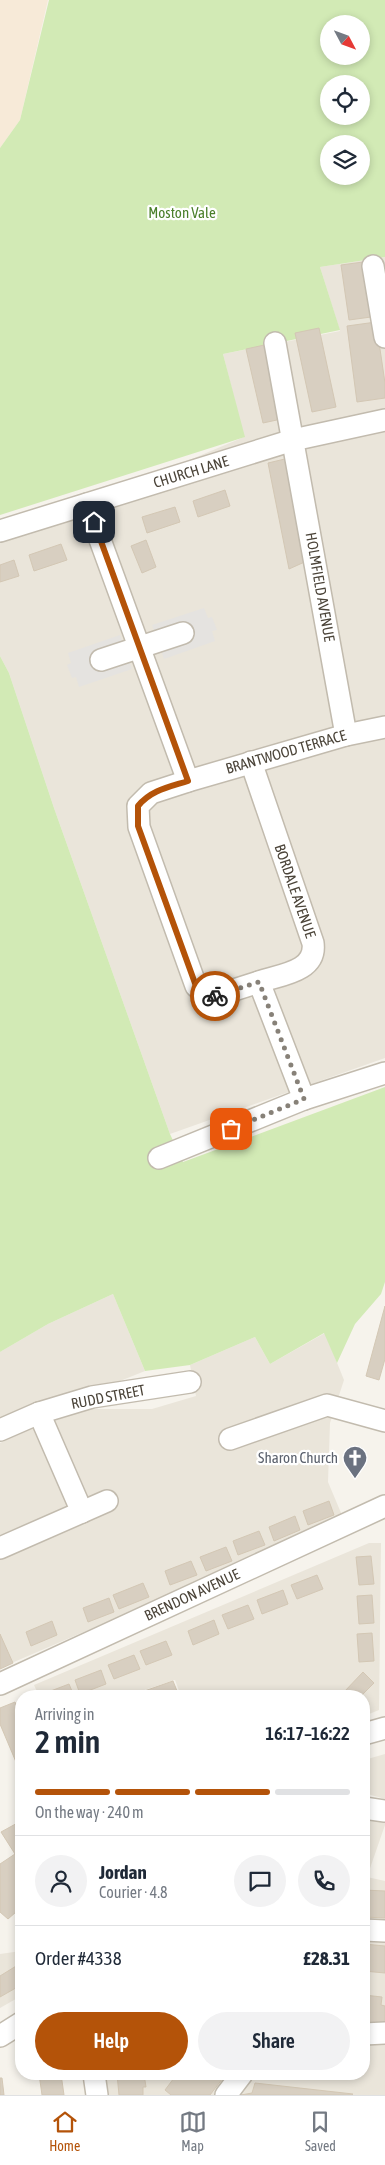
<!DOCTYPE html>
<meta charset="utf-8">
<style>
:root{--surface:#fff;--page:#f2f2f3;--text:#1f2937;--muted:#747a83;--line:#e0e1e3;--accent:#b45309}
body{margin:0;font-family:"Asap Condensed",sans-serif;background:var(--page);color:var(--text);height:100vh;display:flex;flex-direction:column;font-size:19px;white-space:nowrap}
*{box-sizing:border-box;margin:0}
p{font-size:16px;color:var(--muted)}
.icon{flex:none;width:28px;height:28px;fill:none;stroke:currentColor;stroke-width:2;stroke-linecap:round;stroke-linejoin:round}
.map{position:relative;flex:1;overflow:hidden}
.sheet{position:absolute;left:15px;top:1690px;width:355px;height:390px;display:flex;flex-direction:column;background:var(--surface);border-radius:20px;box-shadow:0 2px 8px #0003}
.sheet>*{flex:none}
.needle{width:32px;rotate:131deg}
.buttons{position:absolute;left:320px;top:15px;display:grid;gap:10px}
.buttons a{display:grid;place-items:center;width:50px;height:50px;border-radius:50%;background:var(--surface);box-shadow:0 2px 8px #0003;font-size:25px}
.pin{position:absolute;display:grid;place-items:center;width:42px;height:42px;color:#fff;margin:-21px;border-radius:10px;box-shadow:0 2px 8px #0006}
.courier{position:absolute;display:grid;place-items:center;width:50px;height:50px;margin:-25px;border:4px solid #b45309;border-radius:50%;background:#fff;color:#222;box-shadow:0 1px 6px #0007}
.head em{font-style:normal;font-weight:600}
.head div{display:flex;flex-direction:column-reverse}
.head{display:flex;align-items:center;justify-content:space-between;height:85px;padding:0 20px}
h1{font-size:32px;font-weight:600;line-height:38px}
.bar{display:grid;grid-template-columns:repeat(4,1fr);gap:8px 5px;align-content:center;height:60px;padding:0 20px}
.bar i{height:6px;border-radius:4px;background:var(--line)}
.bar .selected{background:var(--accent)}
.bar p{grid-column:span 4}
.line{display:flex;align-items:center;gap:12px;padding:0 20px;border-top:1px solid var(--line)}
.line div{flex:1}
.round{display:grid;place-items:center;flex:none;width:52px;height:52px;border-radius:26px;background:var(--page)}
.cta{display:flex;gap:10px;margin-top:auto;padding:10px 20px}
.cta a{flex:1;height:58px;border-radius:30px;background:var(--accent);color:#fff;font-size:20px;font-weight:600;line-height:58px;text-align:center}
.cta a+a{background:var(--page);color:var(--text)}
.tabs{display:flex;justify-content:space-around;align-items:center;height:70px;border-top:1px solid var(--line);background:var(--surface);font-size:14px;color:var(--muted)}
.tabs a{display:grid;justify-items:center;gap:2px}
.tabs .selected{color:var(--accent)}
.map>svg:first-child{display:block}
.residential{fill:#eae5da}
.commercial{fill:#f7ead8}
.green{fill:#d2eab5;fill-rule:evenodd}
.parking{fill:#e5e3e0}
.building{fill:#d8cfc1;stroke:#d3c7b4}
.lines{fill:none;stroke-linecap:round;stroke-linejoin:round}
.minor-casing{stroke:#c2bbae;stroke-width:24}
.minor{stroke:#fff;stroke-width:21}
.done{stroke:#878178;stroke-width:5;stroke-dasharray:0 9}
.route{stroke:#b45309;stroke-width:6}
.labels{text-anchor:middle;stroke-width:4.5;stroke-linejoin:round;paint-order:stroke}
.park-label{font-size:15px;fill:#4a7f2a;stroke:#fff}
.street-label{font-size:15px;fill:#4b4439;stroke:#fff}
.worship-label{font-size:15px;fill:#5b616d;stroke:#fff;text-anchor:end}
</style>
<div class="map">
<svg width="385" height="2095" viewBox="0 0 385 2095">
<rect width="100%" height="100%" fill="#f6f3ec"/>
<!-- residential -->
<g class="residential">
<polygon points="385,257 385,1058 170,1134 54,808 9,673 0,656 0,540 244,437 223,354 340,331 320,267"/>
<polygon points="113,1294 145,1371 0,1429 0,1352 48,1324"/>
<polygon points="325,1333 344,1380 330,1423 328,1482 344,1520 0,1668 0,1443 29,1430 88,1409 152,1409 196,1396 190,1365 255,1337 270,1364"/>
<polygon points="369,1543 381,1543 379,1710 364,1716 364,1696 181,1696 175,1680 126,1696 39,1696 34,1685"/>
<polygon points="385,1754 385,1799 364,1793 364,1760"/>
<polygon points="364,1814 385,1818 385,1825 367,1877 385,1881 385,2095 103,2095 101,2074 364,2074"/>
<polygon points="21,1951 21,1996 0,2008 0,1954"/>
</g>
<!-- commercial -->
<polygon class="commercial" points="0,0 48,0 20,120 0,148"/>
<!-- green -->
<g class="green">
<path d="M49,0H385V257L320,267L340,330L223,354L245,437L0,515V148L20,120ZM329,24H361V56H329ZM329,84H361V116H329ZM329,144H361V176H329Z"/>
<polygon points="0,656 9,673 54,808 170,1134 183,1162 385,1087 385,1282 381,1294 355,1324 337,1363 324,1333 270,1364 255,1337 190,1365 145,1371 113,1294 48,1324 0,1352"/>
</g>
<!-- parking -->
<g class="parking">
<polygon points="204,608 208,618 212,617 217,630 212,631 215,641 164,659 152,625"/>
<polygon points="120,635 132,669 79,687 76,677 72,678 67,665 71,663 68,653"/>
</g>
<!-- building -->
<g class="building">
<polygon points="363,262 371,317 349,320 341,265"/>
<polygon points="376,322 385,383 385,398 357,402 347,326"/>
<polygon points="319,328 336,407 312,412 295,333"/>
<polygon points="269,344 286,418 263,423 246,349"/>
<polygon points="289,458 309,560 289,569 268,463"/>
<polygon points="225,490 230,506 198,517 193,501"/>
<polygon points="175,507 180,522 147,533 142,517"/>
<polygon points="146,540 156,567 142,573 131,546"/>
<polygon points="61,544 67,560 34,571 29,555"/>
<polygon points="14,560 19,576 0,582 0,565"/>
<polygon points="385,1306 385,1359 379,1380 366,1376"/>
<polygon points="329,1501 334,1515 308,1525 303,1511"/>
<polygon points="295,1516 300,1530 274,1541 269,1527"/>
<polygon points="259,1531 265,1545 238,1555 233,1541"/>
<polygon points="226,1547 232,1561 206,1571 200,1557"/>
<polygon points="371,1556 374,1584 359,1585 356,1557"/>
<polygon points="191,1561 197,1575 170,1585 165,1571"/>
<polygon points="317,1575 323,1589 297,1599 291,1585"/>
<polygon points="143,1583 149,1597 119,1609 113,1595"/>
<polygon points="283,1590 288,1604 262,1614 257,1600"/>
<polygon points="372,1595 374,1623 359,1624 357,1596"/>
<polygon points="109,1598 114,1612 88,1622 83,1608"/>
<polygon points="248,1605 254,1619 228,1629 222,1615"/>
<polygon points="214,1620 219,1634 193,1645 188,1631"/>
<polygon points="52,1621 57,1635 31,1646 26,1632"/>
<polygon points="372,1633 374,1661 359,1662 357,1634"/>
<polygon points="0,1634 13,1663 0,1669"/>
<polygon points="166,1641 172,1655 146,1665 140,1651"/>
<polygon points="134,1655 140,1669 114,1679 108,1665"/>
<polygon points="101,1670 106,1684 80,1694 75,1680"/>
<polygon points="363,1672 374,1683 361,1696 347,1696 344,1692"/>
<polygon points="173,1681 179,1696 130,1696"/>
<polygon points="69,1684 74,1696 44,1696 43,1694"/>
<polygon points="15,1702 21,1717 21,1760 16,1762 0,1724 0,1708"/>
<polygon points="364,1814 368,1814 365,1837 364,1836"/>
<polygon points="21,1821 21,1921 16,1912 8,1919 0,1912 0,1864 15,1854 1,1832"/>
<polygon points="364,1890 385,1891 385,1918 364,1917"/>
<polygon points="364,1944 385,1946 385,1973 364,1971"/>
<polygon points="21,1963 21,1985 0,1997 0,1976"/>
<polygon points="364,1995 382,1997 381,2005 385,2006 385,2025 364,2023"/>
<polygon points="39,2074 61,2074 64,2095 42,2095"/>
<polygon points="117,2074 144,2074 146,2087 143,2087 143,2095 119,2095"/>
<polygon points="177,2074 226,2074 210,2095 171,2095 165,2090"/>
<polygon points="0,2078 2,2078 4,2095 0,2095"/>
<polygon points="255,2083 353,2094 352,2095 241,2095 252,2093"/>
</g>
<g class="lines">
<defs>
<g id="minor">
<polyline points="373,266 385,337"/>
<polyline points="275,343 346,735"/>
<polyline points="87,504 188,781"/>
<polyline points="0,531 293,440 385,420"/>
<polyline points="101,660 183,633"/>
<path d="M251,762L313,943C317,972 279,975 259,982L304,1099"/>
<polyline points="259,982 212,997 207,996 196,986 139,827 138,806 151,793 188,781 346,735 385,727"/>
<polyline points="159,1158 304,1099 385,1073"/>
<polyline points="39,1413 82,1512"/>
<polyline points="0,1430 39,1413 92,1397 190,1382"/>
<polyline points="230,1439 327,1405 385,1421"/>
<polyline points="0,1548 107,1501"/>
<polyline points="0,1684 385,1506"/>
<polyline points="364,1734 385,1728"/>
<polyline points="364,1808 385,1811"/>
<polyline points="364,1930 385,1931"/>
<polyline points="364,2034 385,2033"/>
<polyline points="0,2036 21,2023"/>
<polyline points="94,2074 97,2095"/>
<polyline points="226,2095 242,2074"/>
</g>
</defs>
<!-- minor casing -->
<use href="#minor" class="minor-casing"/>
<!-- minor -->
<use href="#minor" class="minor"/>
</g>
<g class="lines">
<!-- done -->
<polyline class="done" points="215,996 259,982 304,1099 231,1129"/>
<!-- route -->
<path class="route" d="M94,522L188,781C169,787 151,790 138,806V826L196,986L207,996H215"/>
</g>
<!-- icons -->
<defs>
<symbol id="church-pin" viewBox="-11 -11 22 30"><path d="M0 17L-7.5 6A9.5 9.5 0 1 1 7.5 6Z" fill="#6b7280" stroke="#fff"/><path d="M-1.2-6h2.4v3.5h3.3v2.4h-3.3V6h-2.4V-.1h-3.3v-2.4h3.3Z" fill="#fff"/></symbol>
</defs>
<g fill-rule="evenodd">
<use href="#church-pin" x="341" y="1444" width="28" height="38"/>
</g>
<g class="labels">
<!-- park labels -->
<g class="park-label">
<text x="182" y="218">Moston Vale</text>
</g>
<!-- street labels -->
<g class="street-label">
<text transform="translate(191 472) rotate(-17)" y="5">CHURCH LANE</text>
<text transform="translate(320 587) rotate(80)" y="5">HOLMFIELD AVENUE</text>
<text transform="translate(286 752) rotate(-16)" y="5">BRANTWOOD TERRACE</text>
<text transform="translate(295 891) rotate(71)" y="5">BORDALE AVENUE</text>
<text transform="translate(108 1397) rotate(-11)" y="5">RUDD STREET</text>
<text transform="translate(192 1595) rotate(-25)" y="5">BRENDON AVENUE</text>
</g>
<!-- worship labels -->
<g class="worship-label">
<text x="338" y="1463">Sharon Church</text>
</g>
</g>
</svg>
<div class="buttons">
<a><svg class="needle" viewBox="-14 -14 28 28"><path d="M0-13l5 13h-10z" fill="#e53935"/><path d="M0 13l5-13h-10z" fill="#747a83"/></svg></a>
<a><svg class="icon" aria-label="locate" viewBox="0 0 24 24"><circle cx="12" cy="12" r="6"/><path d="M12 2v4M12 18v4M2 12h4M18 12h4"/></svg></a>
<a><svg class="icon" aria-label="layers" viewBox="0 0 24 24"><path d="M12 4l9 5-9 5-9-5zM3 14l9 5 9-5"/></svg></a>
</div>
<div class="pin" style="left:231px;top:1129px;background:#ea580c"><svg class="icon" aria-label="bag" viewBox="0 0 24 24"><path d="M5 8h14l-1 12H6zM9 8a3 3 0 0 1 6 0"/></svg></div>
<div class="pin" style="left:94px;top:522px;background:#1f2937"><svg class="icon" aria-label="home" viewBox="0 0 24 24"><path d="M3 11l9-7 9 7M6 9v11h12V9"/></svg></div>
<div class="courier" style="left:215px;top:996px"><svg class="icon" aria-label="bike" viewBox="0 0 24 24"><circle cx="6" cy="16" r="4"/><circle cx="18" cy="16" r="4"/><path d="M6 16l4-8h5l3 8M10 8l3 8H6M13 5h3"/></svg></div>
<section class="sheet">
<div class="head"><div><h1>2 min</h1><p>Arriving in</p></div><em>16:17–16:22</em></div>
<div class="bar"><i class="selected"></i><i class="selected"></i><i class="selected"></i><i></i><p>On the way · 240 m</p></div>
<div class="line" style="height:90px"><a class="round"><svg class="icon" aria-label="person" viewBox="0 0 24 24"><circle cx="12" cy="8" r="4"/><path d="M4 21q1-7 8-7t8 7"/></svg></a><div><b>Jordan</b><p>Courier · 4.8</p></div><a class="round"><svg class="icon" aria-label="chat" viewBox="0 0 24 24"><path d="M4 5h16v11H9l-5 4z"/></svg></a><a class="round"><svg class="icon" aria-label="phone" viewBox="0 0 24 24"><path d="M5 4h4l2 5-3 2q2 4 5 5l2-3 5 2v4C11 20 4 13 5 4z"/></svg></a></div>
<div class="line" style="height:65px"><div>Order #4338</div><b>£28.31</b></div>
<div class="cta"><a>Help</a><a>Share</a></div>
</section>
</div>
<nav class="tabs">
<a class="selected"><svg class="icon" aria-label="home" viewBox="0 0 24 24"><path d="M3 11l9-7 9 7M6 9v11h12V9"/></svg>Home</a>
<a><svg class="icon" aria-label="map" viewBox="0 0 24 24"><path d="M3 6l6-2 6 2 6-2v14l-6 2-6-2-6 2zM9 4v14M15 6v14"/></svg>Map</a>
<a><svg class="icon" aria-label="saved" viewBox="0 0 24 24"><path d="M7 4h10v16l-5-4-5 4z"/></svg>Saved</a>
</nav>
